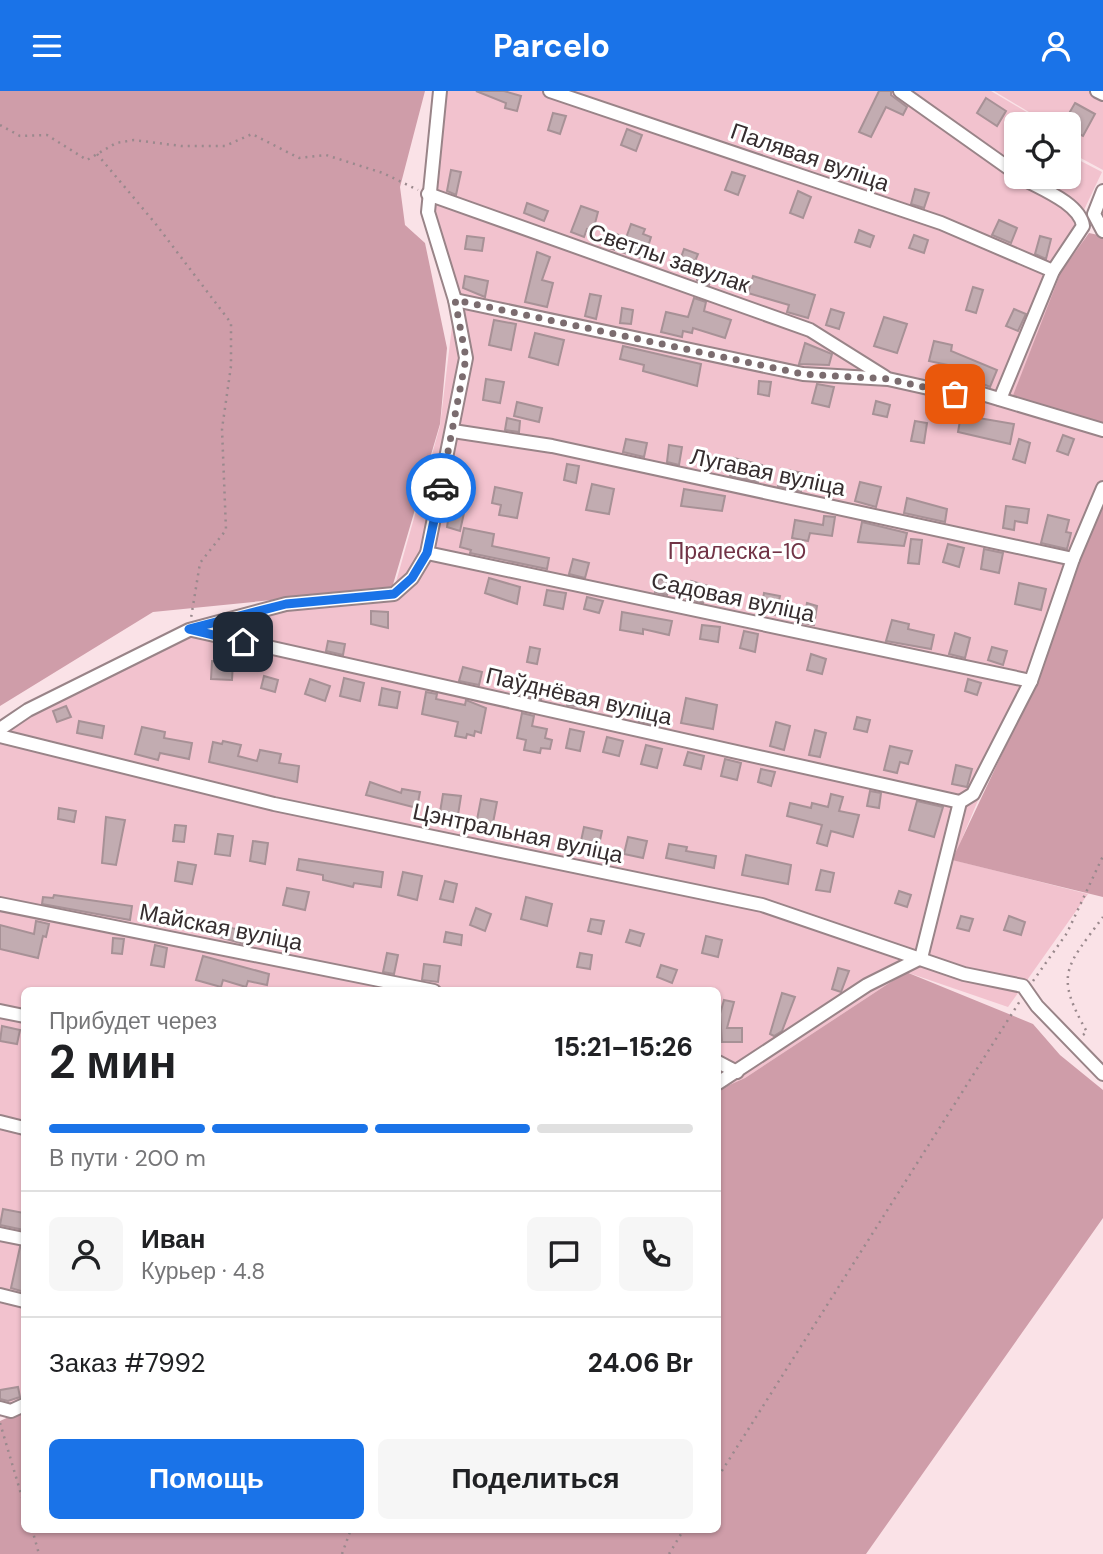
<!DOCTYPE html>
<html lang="ru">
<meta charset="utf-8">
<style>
:root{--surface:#fff;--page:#f6f6f6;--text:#202124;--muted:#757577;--line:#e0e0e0;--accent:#1a73e8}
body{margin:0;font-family:"DM Sans",sans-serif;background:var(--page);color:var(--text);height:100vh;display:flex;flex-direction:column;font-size:26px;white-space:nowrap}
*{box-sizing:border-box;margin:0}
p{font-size:23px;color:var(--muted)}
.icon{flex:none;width:38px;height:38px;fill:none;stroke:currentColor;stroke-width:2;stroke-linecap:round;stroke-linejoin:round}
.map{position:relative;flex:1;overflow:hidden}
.side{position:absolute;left:21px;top:896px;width:700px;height:546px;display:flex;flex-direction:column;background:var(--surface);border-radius:10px;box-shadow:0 2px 5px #0004}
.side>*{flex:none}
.fabs{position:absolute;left:1004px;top:21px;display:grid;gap:14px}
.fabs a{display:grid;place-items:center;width:77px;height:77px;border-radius:10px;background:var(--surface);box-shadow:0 2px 5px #0004;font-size:35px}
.pin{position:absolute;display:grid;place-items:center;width:60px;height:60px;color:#fff;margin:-30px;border-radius:14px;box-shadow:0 4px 10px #0006}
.courier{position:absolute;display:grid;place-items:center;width:70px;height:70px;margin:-35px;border:5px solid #1a73e8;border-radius:50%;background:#fff;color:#222;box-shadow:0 2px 9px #0007}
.overview em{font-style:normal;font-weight:700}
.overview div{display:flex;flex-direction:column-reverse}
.overview{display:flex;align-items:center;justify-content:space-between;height:119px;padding:0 28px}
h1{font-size:46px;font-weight:700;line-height:52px}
.bar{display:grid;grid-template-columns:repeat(4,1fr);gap:10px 7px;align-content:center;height:84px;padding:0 28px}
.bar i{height:9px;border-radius:5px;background:var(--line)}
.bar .selected{background:var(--accent)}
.bar p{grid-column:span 4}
.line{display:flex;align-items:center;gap:18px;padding:0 28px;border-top:2px solid var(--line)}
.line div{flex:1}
.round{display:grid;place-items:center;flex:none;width:74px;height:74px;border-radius:10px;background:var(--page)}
.primary-button{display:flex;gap:14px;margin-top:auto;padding:14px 28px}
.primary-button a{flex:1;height:80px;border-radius:10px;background:var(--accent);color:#fff;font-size:28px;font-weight:700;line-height:80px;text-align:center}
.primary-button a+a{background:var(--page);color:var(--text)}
header{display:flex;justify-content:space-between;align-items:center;height:91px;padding:0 28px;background:var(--accent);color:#fff;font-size:32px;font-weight:700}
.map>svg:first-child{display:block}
.green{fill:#f2c2ce}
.forest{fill:#cf9da9}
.building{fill:#c2acb1;stroke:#a79196;stroke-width:2}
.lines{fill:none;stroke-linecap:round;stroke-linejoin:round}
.street-casing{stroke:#998488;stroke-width:16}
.path{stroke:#9a898d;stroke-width:2.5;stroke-dasharray:2 5;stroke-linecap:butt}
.street{stroke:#fff;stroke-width:12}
.done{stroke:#7b6c6f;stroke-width:7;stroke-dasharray:0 12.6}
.route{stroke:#1a73e8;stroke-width:9}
.labels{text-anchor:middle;stroke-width:6;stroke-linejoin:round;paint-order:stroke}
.street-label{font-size:23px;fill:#362d2f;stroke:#fff}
.park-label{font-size:23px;fill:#723346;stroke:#fff}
</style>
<header><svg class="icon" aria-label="menu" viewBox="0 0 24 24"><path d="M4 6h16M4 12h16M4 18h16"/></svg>Parcelo<svg class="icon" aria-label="person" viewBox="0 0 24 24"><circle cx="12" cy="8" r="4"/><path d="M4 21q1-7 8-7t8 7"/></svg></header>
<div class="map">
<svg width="1103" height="1463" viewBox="0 0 1103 1463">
<rect width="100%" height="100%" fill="#fae2e7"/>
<!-- green -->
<polygon class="green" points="441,0 991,0 1047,33 1017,33 1017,86 1069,86 1069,33 1049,33 994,0 1103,0 1103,79 1075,64 1070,49 1073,66 1102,81 1084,119 1089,139 1063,189 1103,334 1103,411 953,769 1088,803 1008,916 906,881 745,987 718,999 718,900 24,900 24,1315 0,1326 0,630 183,535 287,510 394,498 440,335 455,210 432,122"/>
<!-- forest -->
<g class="forest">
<polygon points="0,0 425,0 400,96 405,134 425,152 447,257 440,333 392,497 153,521 0,615"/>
<polygon points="1089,142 1103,145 1103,333 1012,307 1061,181"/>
<polygon points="1103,408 1103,806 952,769 1036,591"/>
<polygon points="906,881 1033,933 1060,964 1103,999 1103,1127 866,1463 0,1463 0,1330 24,1319 24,1438 718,1438 718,999 745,987"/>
</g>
<!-- building -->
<g class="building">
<polygon points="476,0 504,0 521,5 517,20 505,17 506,12"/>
<polygon points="879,0 891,0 891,4 907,16 903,24 886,16 871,46 859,41"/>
<polygon points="986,7 1006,20 997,35 977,22"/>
<polygon points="1075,12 1095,23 1083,45 1069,38 1069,33 1063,33"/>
<polygon points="553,22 566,25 560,43 548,39"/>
<polygon points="627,38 642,44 636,60 621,54"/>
<polygon points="451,79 461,81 456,104 447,100"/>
<polygon points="732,81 745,85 738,104 725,99"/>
<polygon points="915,98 929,102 924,117 911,113"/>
<polygon points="798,100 811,106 803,127 790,122"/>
<polygon points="527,112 548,120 544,130 524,122"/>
<polygon points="581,115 598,121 593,140 587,138 584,146 571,141"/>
<polygon points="999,129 1017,137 1011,152 992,144"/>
<polygon points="631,133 645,138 643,143 651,146 644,168 609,157 614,142 626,147"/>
<polygon points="859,139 874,145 870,156 855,151"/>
<polygon points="914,144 928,149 924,162 909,157"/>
<polygon points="467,145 484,147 482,160 465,158"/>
<polygon points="1040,145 1051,148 1046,168 1035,163"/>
<polygon points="684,158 698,163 691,180 678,175"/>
<polygon points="537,161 550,166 542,189 553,192 547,216 525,211"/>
<polygon points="700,178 713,182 709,194 697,189"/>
<polygon points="465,185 488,190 485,206 463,197"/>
<polygon points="753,185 815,204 808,227 787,221 789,214 748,202"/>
<polygon points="973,196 983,199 976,222 966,219"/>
<polygon points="590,203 601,205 596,228 585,225"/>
<polygon points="694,207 706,211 704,220 731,229 725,247 693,237 692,242 683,240 682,246 661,241 666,221 688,226"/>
<polygon points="622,217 633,219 631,233 620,232"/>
<polygon points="831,218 844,222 839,238 826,234"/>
<polygon points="1014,218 1026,223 1018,240 1006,235"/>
<polygon points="884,226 907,233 897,262 874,255"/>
<polygon points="494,229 516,233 511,259 489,254"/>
<polygon points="535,242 564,249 558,274 529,266"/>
<polygon points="934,250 952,254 951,260 997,279 990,296 960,283 962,277 929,270"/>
<polygon points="805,252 832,263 829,274 799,273"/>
<polygon points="623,255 701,273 697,295 643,280 644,274 620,268"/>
<polygon points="486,288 504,291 500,312 483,309"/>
<polygon points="759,290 771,291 769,305 758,303"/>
<polygon points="817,293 834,296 829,316 812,312"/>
<polygon points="876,310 890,314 887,326 873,323"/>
<polygon points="517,311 542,317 539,331 514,325"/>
<polygon points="961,324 1014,333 1010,353 958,341"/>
<polygon points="507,327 520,330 519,341 505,339"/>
<polygon points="915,330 927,332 924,352 911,350"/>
<polygon points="1063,344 1074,348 1068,364 1057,360"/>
<polygon points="626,348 647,352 644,366 623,361"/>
<polygon points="1019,348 1030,352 1025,372 1013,368"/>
<polygon points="669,354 682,356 679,374 667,371"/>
<polygon points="734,367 762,374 758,391 730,385"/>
<polygon points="567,373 579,375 576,392 564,389"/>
<polygon points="781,378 804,382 801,400 778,395"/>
<polygon points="860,391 881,396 876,416 855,410"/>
<polygon points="592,393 614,398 609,423 586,419"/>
<polygon points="495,396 522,402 517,427 499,424 501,414 492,412"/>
<polygon points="684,398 725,405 722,420 681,415"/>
<polygon points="907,407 947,418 945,431 904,422"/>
<polygon points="451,410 466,413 460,440 447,436"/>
<polygon points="1006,415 1029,418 1027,432 1015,430 1014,439 1003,437"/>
<polygon points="1048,424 1069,429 1066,441 1071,442 1067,458 1041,452"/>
<polygon points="824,425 835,426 832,445 810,442 808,450 792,447 795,429 823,434"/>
<polygon points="862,431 907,442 904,455 858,451"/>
<polygon points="464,437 494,443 492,455 549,467 547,478 470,462 471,459 460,456"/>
<polygon points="911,448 922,449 919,473 908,472"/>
<polygon points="948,453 964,457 959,476 943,471"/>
<polygon points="751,456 765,459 763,470 748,467"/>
<polygon points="984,458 1003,462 999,482 981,478"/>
<polygon points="573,468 589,472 585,487 569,483"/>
<polygon points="489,487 520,496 517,513 485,502"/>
<polygon points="659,488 671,491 667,504 655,501"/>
<polygon points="691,490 708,495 703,512 686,507"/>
<polygon points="1019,492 1046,498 1041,519 1015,513"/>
<polygon points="547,499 566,502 563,518 544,514"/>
<polygon points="764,502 780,505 776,524 761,521"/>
<polygon points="587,506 603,510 599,522 584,518"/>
<polygon points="807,512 817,515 814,534 803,532"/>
<polygon points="371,520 388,521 388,537 371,533"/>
<polygon points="622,521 672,530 669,544 643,538 643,543 620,539"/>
<polygon points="892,529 909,533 908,538 934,544 931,558 886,550"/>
<polygon points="702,534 720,536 718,551 700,548"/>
<polygon points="744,540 758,543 755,561 740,557"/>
<polygon points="955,542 970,547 965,567 949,563"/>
<polygon points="328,550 345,553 343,564 326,560"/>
<polygon points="530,556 540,558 537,573 527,571"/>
<polygon points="992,556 1007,560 1003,574 988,569"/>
<polygon points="811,563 826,568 822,583 807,579"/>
<polygon points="212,570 233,571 232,589 211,588"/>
<polygon points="463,576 482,581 479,594 459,590"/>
<polygon points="264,585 278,589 275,601 261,597"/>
<polygon points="344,587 364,592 360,610 340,605"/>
<polygon points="310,588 330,595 325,610 305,603"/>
<polygon points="968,588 981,592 977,604 965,600"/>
<polygon points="532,590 544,592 541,608 511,602 517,592 530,600"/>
<polygon points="382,597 400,601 397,617 379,614"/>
<polygon points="569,598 583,600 581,616 567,614"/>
<polygon points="426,601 437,603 436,608 465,614 466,609 486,617 481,642 475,640 474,645 467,643 466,647 455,645 458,631 422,623"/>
<polygon points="686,607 717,614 713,638 681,632"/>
<polygon points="66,615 71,626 57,631 53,620"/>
<polygon points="643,618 658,623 655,634 639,630"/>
<polygon points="522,622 534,625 532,635 547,638 545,647 552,649 550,658 541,657 540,662 524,659 526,649 517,647"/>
<polygon points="857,626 870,629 867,641 854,638"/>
<polygon points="79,630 104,635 102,647 77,642"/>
<polygon points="776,631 790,635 784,659 770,655"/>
<polygon points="142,636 165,641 164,647 192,652 189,668 160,662 158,669 135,663"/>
<polygon points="570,638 584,641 580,660 566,657"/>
<polygon points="815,639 826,642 820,666 809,664"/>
<polygon points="607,646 623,650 619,665 603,661"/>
<polygon points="223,650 241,654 238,665 257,670 260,659 281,663 279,672 299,675 297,691 209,671 213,651 222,653"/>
<polygon points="646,654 662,658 657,677 641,673"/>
<polygon points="890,655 912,660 908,673 900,671 897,682 884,679"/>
<polygon points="688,661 704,665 701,678 684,674"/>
<polygon points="725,668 741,672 737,689 721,685"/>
<polygon points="956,674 972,678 967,696 952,693"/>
<polygon points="761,678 775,681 771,695 758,691"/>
<polygon points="370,691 401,702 402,698 420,701 417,717 366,704"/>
<polygon points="870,700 881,702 879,717 867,715"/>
<polygon points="443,703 461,705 458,724 440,721"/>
<polygon points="831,703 843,706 839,720 859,724 853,746 831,740 827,755 817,752 822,734 787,725 790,712 811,717 812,712 828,716"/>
<polygon points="481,708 497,711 492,737 476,734"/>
<polygon points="917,710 943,716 934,746 909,739"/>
<polygon points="59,717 76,720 74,731 58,728"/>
<polygon points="106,726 125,729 116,774 102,772"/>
<polygon points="175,734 186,735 184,751 173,750"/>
<polygon points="584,736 602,740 599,754 581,750"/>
<polygon points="218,743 233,745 230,765 215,763"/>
<polygon points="628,746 647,750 643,767 624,763"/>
<polygon points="253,750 268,752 265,773 250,770"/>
<polygon points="669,753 687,756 686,760 716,765 714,777 666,767"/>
<polygon points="746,764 791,774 788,793 742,784"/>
<polygon points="299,768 383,781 381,796 354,792 353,796 323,789 323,784 297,779"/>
<polygon points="178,771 196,774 192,793 175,790"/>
<polygon points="821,779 834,782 830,801 816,799"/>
<polygon points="403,781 422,785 417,809 398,804"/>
<polygon points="445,790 457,793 453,811 440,808"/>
<polygon points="287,797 309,801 305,819 283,814"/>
<polygon points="899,800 911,804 907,816 895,812"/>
<polygon points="54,804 132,815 130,829 42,813 43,806 53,807"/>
<polygon points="526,806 552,813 547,835 521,828"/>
<polygon points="476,817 491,823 485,840 470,834"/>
<polygon points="157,820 171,823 169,836 155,833"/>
<polygon points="961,825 973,828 969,840 957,837"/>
<polygon points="1009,825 1025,831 1021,844 1004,839"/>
<polygon points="591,828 604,830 601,843 588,840"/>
<polygon points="36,830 49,833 46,846 43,845 38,867 0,858 0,834 34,843"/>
<polygon points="215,834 247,840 244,853 212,844"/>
<polygon points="630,839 644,843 640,855 626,851"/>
<polygon points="446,841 462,844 461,854 444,851"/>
<polygon points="706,845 722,849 718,866 702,862"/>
<polygon points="113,847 124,848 122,863 112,862"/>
<polygon points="155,854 167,857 164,876 151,874"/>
<polygon points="387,862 398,864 394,883 383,881"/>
<polygon points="580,862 592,864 590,878 577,876"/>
<polygon points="203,865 269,883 267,894 248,890 246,896 223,889 221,896 196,889"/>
<polygon points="424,873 440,875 438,891 422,889"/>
<polygon points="661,874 677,879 672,892 657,886"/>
<polygon points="838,877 849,880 841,901 832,898"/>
<polygon points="782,902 795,906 782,940 774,945 770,943"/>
<polygon points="724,909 734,911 727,937 742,937 742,951 722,951 720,923"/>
<polygon points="2,935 20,939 17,953 0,950"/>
<polygon points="3,1118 24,1122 24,1139 0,1134"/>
<polygon points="20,1156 24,1157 24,1201 11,1197"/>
<polygon points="18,1296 20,1306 8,1310 0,1308 0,1299"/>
</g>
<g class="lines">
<defs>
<g id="street">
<polyline points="550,0 941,132 1053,180"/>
<polyline points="900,0 1017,83"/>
<polyline points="1097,0 1103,3"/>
<polyline points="1103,100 1094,123 1103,140"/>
<polyline points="428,103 810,239 885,286"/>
<polyline points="455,209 803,283 888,288 955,303 979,302 1103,339"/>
<path d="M1000,308L1053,180L1083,135C1080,112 1039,97 1020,86"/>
<polyline points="453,340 552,355 1073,468"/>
<polyline points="427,462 1031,590"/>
<polyline points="192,539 960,711"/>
<polyline points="0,638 28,619 189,539 286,513 394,503 412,487 427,462 466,267 455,209 428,121 440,0"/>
<polyline points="0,645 274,713 762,814 964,883 1023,895 1037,915 1103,983"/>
<polyline points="0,813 434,900"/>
<polyline points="0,920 24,925"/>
<polyline points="718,971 737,981"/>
<polyline points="718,992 867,894 921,867 960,711 973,703 1031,590 1073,468 1103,397"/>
<polyline points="0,1031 24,1037"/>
<polyline points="0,1143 24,1148"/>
<polyline points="0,1204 24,1210"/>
<polyline points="0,1317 11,1320 24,1314"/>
</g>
</defs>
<!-- street casing -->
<use href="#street" class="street-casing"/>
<!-- path -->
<g class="path">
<polyline points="0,34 20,45 47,44 87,69 116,52 134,49 181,55 225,55 252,43 299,67 326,64 383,82 418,99"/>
<polyline points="97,63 155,132 231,232 231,275 222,338 226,439 200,472 191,527"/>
<polyline points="1033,890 1067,842 1103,765"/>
<path d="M1083,944L1087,941C1054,883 1066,876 1103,826"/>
<polyline points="0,1332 24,1413"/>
<polyline points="718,1386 1020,910"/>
<polyline points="32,1438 39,1463"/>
<polyline points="342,1463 351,1438"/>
<polyline points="669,1463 684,1438"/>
</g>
<!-- street -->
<use href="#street" class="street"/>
</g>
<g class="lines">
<!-- done -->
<polyline class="done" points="441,397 466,267 455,209 803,283 888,288 955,303"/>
<!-- route -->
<polyline class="route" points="243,551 189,538 286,513 394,503 412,487 427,462 441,397"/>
</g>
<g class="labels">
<!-- street labels -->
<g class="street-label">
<text transform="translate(810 66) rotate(19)" y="8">Палявая вуліца</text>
<text transform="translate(669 167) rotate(19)" y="8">Светлы завулак</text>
<text transform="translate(768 381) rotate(12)" y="8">Лугавая вуліца</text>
<text transform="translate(733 506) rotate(12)" y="8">Садовая вуліца</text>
<text transform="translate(579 605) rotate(13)" y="8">Паўднёвая вуліца</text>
<text transform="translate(518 742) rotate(12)" y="8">Цэнтральная вуліца</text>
<text transform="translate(221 836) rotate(11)" y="8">Майская вуліца</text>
</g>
<!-- park labels -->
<g class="park-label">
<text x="737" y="468">Пралеска-10</text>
</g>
</g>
</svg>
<div class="fabs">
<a><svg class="icon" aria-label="locate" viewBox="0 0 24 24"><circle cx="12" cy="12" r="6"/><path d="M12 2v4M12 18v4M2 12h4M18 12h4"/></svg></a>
</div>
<div class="pin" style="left:955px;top:303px;background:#ea580c"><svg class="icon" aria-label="bag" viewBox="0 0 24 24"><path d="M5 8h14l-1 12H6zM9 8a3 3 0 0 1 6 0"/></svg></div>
<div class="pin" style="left:243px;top:551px;background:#1f2937"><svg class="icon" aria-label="home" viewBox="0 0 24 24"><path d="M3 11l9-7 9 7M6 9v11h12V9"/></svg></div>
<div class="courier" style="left:441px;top:397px"><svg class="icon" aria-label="car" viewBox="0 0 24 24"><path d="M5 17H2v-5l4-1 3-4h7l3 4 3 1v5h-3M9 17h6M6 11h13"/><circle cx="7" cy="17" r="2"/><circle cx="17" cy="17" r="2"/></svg></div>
<section class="side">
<div class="overview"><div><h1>2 мин</h1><p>Прибудет через</p></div><em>15:21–15:26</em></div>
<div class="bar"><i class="selected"></i><i class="selected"></i><i class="selected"></i><i></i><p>В пути · 200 m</p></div>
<div class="line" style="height:126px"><a class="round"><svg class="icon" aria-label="person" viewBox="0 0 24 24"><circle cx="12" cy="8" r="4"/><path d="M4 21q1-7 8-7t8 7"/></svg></a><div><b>Иван</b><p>Курьер · 4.8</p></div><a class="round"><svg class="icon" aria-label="chat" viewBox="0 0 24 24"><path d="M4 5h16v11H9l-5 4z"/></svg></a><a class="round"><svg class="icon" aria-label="phone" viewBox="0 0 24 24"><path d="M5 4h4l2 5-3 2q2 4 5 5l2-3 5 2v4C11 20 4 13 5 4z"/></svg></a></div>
<div class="line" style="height:91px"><div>Заказ #7992</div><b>24.06 Br</b></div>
<div class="primary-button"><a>Помощь</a><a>Поделиться</a></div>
</section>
</div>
